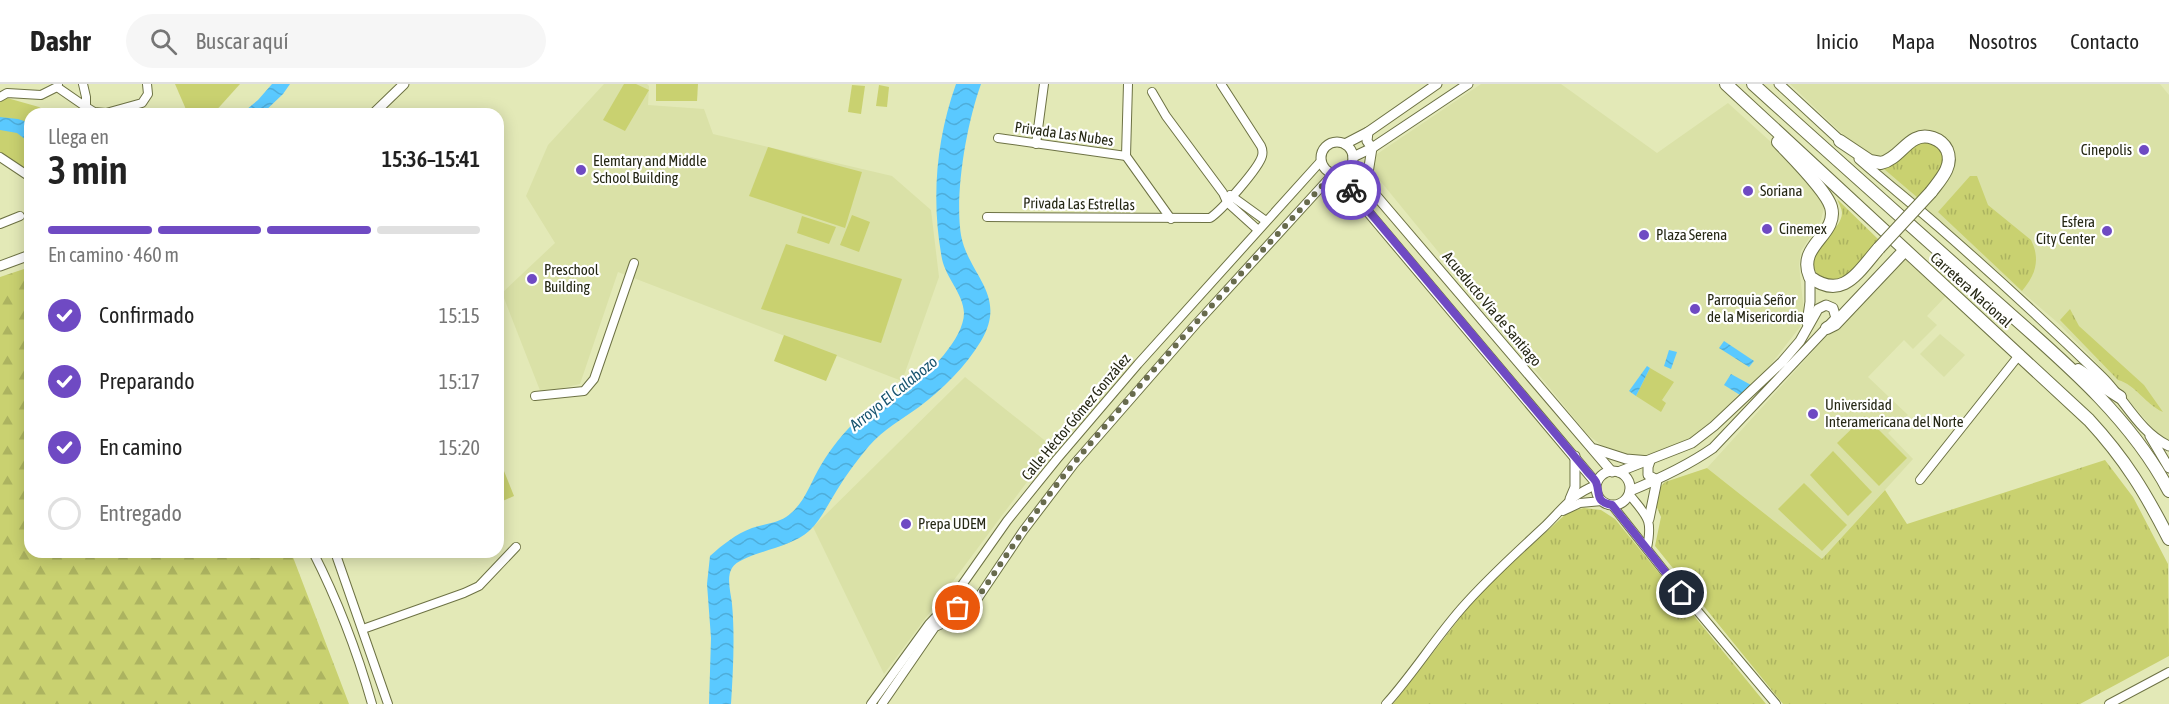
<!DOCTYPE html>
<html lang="es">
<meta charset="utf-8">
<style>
:root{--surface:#fff;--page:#f6f6f6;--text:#222;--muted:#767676;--line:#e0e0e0;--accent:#6f4ac3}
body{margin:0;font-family:"Asap Condensed",sans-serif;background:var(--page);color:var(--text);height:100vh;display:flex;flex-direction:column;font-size:22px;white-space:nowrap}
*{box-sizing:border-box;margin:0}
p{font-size:20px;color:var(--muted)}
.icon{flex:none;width:33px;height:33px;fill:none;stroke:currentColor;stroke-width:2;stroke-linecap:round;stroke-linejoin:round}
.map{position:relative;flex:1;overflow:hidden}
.panel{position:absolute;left:24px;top:24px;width:480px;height:450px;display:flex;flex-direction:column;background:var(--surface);border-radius:18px;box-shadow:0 3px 15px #0003}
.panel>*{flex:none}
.pin{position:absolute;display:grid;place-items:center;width:51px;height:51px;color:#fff;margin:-26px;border:3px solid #fff;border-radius:50%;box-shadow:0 2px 6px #0007}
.courier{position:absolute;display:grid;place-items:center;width:60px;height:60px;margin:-30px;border:4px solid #6f4ac3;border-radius:50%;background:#fff;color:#222;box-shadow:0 2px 8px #0007}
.summary em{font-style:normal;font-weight:600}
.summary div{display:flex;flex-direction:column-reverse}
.summary{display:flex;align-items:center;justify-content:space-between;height:102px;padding:0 24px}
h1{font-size:39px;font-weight:600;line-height:45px}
.bar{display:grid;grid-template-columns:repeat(4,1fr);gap:9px 6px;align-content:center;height:72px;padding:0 24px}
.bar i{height:8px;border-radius:4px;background:var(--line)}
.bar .on{background:var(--accent)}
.bar p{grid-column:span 4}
ol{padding:0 24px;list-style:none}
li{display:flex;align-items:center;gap:18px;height:66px}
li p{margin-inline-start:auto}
li .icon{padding:6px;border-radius:50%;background:var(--accent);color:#fff;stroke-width:4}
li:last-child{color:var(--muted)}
li i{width:33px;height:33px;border:3px solid var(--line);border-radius:50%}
header{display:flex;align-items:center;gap:36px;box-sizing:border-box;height:84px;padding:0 30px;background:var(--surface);border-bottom:2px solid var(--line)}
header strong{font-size:28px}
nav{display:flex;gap:33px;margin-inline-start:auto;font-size:21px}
.search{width:420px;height:54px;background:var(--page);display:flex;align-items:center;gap:15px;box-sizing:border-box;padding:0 21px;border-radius:33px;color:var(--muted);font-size:22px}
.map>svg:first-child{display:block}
.built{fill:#dae1a7}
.grass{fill:url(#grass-tufts)}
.forest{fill:url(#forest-firs)}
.green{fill:#c9d170}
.water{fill:url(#water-waves)}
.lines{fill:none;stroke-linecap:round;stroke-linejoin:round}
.minor-casing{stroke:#6d7244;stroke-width:10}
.tertiary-casing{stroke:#6d7244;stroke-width:11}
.trunk-casing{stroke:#6d7244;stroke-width:14}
.minor{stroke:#fff;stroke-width:8}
.tertiary{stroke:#fff;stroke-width:9}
.trunk{stroke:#fff;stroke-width:12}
.trunk-bridge-casing{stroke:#6d7244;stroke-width:14;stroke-linecap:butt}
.trunk-bridge{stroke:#fff;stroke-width:12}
.done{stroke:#686b4d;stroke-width:6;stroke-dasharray:0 10.8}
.route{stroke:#6f4ac3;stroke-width:8}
.poi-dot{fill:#6f4ac3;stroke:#fff;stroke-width:2}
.labels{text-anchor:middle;stroke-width:4.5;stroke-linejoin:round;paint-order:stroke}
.street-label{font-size:15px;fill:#252714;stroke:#fff}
.poi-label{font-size:15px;fill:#252714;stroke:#fff;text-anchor:start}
.water-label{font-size:16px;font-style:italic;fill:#185470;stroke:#fff}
</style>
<header>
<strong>Dashr</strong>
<div class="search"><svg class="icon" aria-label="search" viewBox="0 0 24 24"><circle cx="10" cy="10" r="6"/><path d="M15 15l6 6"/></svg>Buscar aquí</div>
<nav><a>Inicio</a><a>Mapa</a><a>Nosotros</a><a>Contacto</a></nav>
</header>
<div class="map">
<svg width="2169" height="620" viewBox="0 0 2169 620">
<defs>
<pattern id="grass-tufts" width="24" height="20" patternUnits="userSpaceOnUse" patternTransform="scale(1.5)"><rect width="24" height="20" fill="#c9d170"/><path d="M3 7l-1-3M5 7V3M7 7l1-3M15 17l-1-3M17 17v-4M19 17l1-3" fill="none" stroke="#acb360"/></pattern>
<pattern id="forest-firs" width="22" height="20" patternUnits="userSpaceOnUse" patternTransform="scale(1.5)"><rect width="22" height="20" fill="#c9d170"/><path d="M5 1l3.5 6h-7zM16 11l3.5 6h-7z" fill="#acb360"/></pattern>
<pattern id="water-waves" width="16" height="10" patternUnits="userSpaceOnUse" patternTransform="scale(1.5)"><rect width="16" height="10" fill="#5ac9ff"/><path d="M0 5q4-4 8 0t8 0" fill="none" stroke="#4eadda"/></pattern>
</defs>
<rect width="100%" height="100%" fill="#e3e9b7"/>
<!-- built -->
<g class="built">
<polygon points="604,0 647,0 649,2 648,21 704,25 713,50 892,92 931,126 939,193 902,297 618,188 580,300 541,309 502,209 555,159 526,112 548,61"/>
<polygon points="1481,0 1561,0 1657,69 1728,19 1793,78 1825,120 1821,136 1801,167 1799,181 1804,228 1800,243 1765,288 1729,323 1685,358 1653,370 1634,372 1608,366 1588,351 1373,88 1375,72 1380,68"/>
<polygon points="1790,0 2160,0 2169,11 2169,356 2157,349 2093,275 2058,239 1878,84"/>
<polygon points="1900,171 1946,212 1927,232 1937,241 1913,265 1904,256 1868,293 1908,331 1888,349 1913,375 1822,475 1707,384"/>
<polygon points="1940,250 1965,271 1944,293 1920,270"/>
<polygon points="965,293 1053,363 884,590 813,443"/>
</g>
<!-- grass -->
<g class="grass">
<path d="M1924,56C1962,74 1937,93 1918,114L1884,85L1905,63Z"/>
<path d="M1970,92H1977L1988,121L2031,156C2041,176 2035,192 2022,207L1938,128Z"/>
<path d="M1837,115L1879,156L1841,198L1821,195C1793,163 1841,153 1842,129C1842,125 1839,120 1837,115Z"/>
<path d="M2070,225L2079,242L2144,301L2163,328C2145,320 2136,301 2118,296L2060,236Z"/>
<polygon points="2105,376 2133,413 2168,480 2169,572 2080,620 1783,620 1655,462 1661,433 1656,421 1658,405 1665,398 1707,384 1822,475 1885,406 1907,440"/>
<polygon points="1584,424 1601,426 1615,435 1766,620 1393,620 1480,508 1568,428"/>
</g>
<!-- forest -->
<polygon class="forest" points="30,183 30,468 291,468 349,620 0,620 0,193"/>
<!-- green -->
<g class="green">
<polygon points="175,0 240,0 213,30 188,30"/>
<polygon points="624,0 636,0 649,6 625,47 603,36"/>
<polygon points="656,0 698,0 697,17 656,17"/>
<polygon points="852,1 865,2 861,30 848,28"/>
<polygon points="879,1 889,3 887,23 876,22"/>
<polygon points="0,12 39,23 49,30 30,30 30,88 0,68"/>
<polygon points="768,63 862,88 845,144 749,112"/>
<polygon points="852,131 870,138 859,168 840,161"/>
<polygon points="802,132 836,143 829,160 797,149"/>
<polygon points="786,160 902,195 881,259 761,225"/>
<polygon points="784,251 837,271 826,297 774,277"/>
<polygon points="1650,284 1674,298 1662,316 1666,319 1661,328 1636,312"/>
<polygon points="1865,332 1907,374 1879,402 1837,359"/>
<polygon points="1833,367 1872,408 1848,432 1810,391"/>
<polygon points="502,382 514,412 498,419 498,384"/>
<polygon points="1804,399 1847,441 1822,467 1778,425"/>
</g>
<!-- water -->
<g class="water">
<polygon points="272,0 290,0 283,10 262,30 241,30 258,16"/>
<path d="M956,0H981C967,39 956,102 960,143C963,189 1010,208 981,257C966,282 942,306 919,323C902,335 883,346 869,362C857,376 846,391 837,406C828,420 821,436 809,447C790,465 741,469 732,484C726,494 731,509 732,520C735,553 733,587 731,620H709L711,554L707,500L710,472C722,461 736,450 752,444C763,440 775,440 786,433C805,420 810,399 821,381C831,364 844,348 858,335C873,321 893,316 909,305C928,290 964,255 964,229C963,209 946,194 942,175C931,116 936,56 956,0Z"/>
<polygon points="0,33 18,35 30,39 30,59 17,49 0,46"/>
<polygon points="1724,257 1754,277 1749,283 1719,264"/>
<polygon points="1669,266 1677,268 1671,285 1664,282"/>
<polygon points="1647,282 1650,284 1636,312 1629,307"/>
<polygon points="1731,290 1751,301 1740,311 1724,301"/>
</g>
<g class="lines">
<defs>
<g id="minor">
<polyline points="83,0 86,13 86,23 94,28 106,29 142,19 148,10 147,0"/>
<polyline points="1128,0 1126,72 1171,135"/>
<polyline points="57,3 86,23"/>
<polyline points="1152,8 1166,32 1223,109 1227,118 1258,146"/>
<polyline points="0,13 7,9 41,11 57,3 58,0"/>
<polyline points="998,54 1126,72"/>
<polyline points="1036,60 1044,0"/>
<polyline points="0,73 30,93"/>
<polyline points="1230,111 1266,137"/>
<path d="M987,133L1210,134C1221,127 1259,84 1262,72C1263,68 1263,66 1261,62L1221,0"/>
<polyline points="0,140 20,132"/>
<polyline points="535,312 584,307 594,295 634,179"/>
<polyline points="1920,396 2020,270"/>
<path d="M1629,410C1647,433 1653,434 1647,464"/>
<polyline points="1612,421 1669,493 1776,620"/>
<polyline points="1563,427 1580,419 1602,417"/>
<path d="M313,468C338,517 357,567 372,620"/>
<polyline points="335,468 388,620"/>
<polyline points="950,518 960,525 969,523"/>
<polyline points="363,545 464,509 479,502 516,463"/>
<polyline points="871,620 929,540 950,518 1007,437 1057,375 1138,280 1321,77"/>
<polyline points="882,620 935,543 967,529 970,526 1023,447 1074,380 1196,240 1333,90"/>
<path d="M1386,620C1413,590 1434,556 1461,525C1486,496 1515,470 1543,444C1563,425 1569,412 1596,401"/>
<polyline points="2109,620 2169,588"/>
</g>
<g id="tertiary">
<polyline points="1779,0 1845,61"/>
<polyline points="373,30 404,0"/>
<polyline points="1368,48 1367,57 1372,64 1368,89 1371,103"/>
<circle cx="1337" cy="74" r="16"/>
<polyline points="1345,60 1368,48 1437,0"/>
<polyline points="1353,73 1372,64 1468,0"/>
<path d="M1859,75C1885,98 1913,120 1939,143C1994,191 2047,240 2100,291C2123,312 2139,349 2169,362"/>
<polyline points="1353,79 1361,94 1612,388"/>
<polyline points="1337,91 1596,399"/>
<polyline points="0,182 30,171"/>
<polyline points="1807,239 1810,218 1810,193"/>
<polyline points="2150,352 2169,384"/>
<polyline points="1595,365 1626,375 1650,377 1648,383 1648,391 1657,396 1649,435"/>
<circle cx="1613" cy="404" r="17"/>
<path d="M1618,388L1692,359L1714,342L1782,278L1800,257L1818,225L1826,221L1833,224L1836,234L1713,364C1687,382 1659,395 1630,407"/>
<polyline points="1570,415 1575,403 1575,372"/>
</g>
<g id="trunk">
<path d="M1726,0L2089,336C2125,375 2145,408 2169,455"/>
<path d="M1753,0C1830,70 1907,138 1984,207C2051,267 2127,327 2169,407"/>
<path d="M1840,57L1870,77L1881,79C1902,74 1909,46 1933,54C1939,56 1944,60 1947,66C1954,82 1940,96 1931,108"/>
<path d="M1778,58C1791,72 1826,106 1831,123C1839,151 1796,161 1810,193C1843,217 1858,188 1879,164"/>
<polyline points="1827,244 1835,240 1905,166"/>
<polyline points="2078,286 2120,313"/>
</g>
</defs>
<!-- minor casing -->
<use href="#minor" class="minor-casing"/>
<!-- tertiary casing -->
<use href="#tertiary" class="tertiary-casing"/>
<!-- trunk casing -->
<use href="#trunk" class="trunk-casing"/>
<!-- minor -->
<use href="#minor" class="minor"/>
<!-- tertiary -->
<use href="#tertiary" class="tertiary"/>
<!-- trunk -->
<use href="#trunk" class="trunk"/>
<defs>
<polyline id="trunk-bridge" points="1879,164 1931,108"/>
</defs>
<!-- trunk-bridge casing -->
<use href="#trunk-bridge" class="trunk-bridge-casing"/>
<!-- trunk-bridge -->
<use href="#trunk-bridge" class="trunk-bridge"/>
</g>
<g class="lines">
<!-- done -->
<path class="done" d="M958,524L966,525L974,519C1007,471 1038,422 1075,378C1157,278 1246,185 1333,90L1337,91L1351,106"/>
<!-- route -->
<path class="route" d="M1351,106L1586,386C1588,389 1594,394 1596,398C1601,410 1594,417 1612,421L1682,509"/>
</g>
<!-- markers -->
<g class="poi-dot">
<circle cx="2144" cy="66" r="6"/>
<circle cx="581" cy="86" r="6"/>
<circle cx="1748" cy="107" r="6"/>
<circle cx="1767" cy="145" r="6"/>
<circle cx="2107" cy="147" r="6"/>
<circle cx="1644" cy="151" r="6"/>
<circle cx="532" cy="195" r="6"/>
<circle cx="1695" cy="225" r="6"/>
<circle cx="1813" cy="330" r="6"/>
<circle cx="906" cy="440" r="6"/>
</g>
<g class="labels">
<!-- street labels -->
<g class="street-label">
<text transform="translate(1064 50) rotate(8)" y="5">Privada Las Nubes</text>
<text transform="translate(1079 120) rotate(1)" y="5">Privada Las Estrellas</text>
<text transform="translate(1971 206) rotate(42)" y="5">Carretera Nacional</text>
<text transform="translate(1492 225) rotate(50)" y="5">Acueducto Vía de Santiago</text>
<text transform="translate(1076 333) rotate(-50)" y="5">Calle Héctor Gómez González</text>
</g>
<!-- poi labels -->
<g class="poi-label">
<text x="2132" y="71" text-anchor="end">Cinepolis</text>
<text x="593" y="82">Elemtary and Middle<tspan x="593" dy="17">School Building</tspan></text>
<text x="1760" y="112">Soriana</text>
<text x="2095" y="143" text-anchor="end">Esfera<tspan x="2095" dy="17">City Center</tspan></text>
<text x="1779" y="150">Cinemex</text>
<text x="1656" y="156">Plaza Serena</text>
<text x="544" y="191">Preschool<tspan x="544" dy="17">Building</tspan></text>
<text x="1707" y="221">Parroquia Señor<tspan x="1707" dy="17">de la Misericordia</tspan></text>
<text x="1825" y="326">Universidad<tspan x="1825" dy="17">Interamericana del Norte</tspan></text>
<text x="918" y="445">Prepa UDEM</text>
</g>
<!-- water labels -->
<g class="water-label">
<text transform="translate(893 309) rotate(-39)" y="6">Arroyo El Calabozo</text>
</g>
</g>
</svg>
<div class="pin" style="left:958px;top:524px;background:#ea580c"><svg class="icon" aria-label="bag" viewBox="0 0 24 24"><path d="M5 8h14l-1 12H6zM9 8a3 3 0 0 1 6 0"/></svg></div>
<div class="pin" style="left:1682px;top:509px;background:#1f2937"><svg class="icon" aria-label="home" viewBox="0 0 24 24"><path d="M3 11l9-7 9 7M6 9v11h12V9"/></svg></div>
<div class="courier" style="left:1351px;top:106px"><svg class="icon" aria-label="bike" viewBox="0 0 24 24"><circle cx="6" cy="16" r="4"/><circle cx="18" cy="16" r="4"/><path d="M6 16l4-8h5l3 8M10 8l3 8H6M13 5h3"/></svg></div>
<section class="panel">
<div class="summary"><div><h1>3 min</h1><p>Llega en</p></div><em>15:36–15:41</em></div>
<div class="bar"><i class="on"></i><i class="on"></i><i class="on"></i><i></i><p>En camino · 460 m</p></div>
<ol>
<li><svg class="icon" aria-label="check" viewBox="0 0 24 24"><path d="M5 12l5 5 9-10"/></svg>Confirmado<p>15:15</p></li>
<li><svg class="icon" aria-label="check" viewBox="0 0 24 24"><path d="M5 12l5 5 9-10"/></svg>Preparando<p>15:17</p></li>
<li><svg class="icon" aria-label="check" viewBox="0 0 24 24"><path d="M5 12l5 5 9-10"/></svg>En camino<p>15:20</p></li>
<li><i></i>Entregado</li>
</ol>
</section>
</div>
